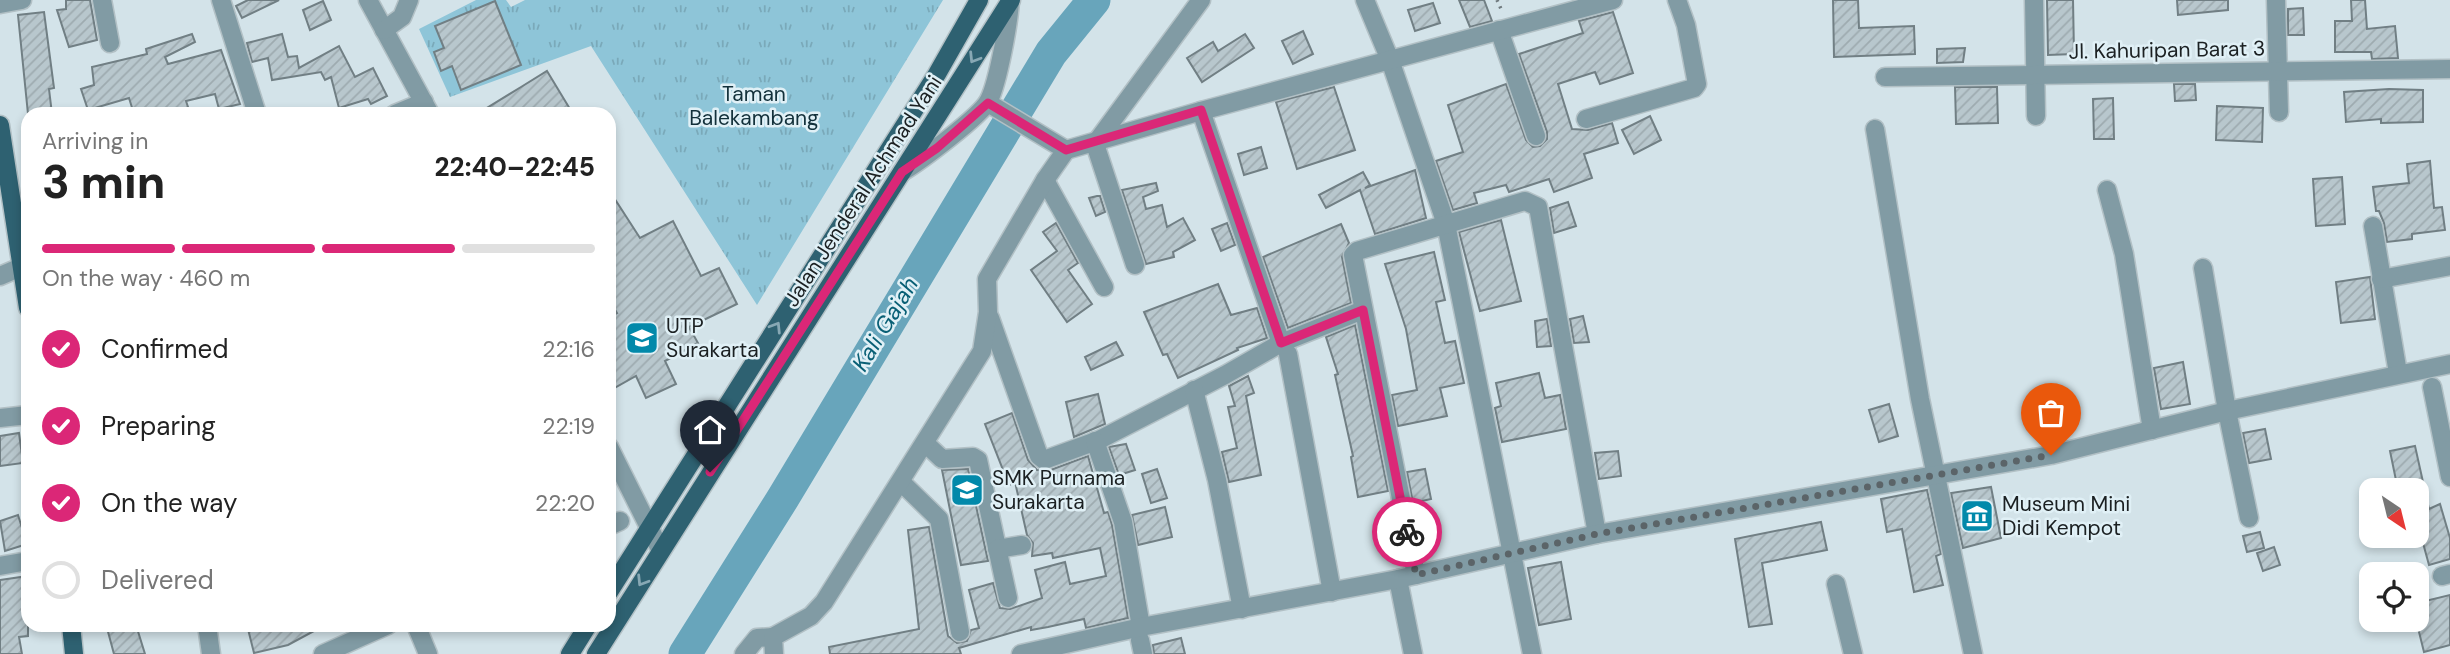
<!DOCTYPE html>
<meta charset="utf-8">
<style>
:root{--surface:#fff;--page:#f6f6f6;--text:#222;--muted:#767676;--line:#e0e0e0;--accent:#db2777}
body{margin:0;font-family:"DM Sans",sans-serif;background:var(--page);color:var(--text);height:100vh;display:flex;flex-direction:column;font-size:26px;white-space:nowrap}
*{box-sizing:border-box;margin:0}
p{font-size:23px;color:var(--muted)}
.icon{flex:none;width:38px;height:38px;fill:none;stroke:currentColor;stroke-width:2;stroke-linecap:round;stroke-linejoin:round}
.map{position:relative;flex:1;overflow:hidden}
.sheet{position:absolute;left:21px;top:107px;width:595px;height:525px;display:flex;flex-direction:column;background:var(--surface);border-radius:21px;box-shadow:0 4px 10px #0003}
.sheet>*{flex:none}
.needle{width:46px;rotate:145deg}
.controls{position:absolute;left:2359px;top:478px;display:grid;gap:14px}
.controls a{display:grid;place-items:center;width:70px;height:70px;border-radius:14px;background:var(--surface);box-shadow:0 4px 10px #0003;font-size:35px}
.pin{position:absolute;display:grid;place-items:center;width:60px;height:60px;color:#fff;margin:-72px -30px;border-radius:50% 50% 50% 0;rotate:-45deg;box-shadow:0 0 7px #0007}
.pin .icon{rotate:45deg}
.courier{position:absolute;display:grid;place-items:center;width:70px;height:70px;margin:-35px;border:5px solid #db2777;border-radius:50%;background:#fff;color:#222;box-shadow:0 2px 9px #0007}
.head em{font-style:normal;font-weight:800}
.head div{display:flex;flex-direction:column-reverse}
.head{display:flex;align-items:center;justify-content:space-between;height:119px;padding:0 21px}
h1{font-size:46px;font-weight:800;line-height:52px}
.bar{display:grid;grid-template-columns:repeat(4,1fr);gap:10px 7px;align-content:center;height:84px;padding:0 21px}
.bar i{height:9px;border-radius:5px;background:var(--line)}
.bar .on{background:var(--accent)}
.bar p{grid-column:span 4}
ol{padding:0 21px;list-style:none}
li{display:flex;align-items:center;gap:21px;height:77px}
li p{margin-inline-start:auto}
li .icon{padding:7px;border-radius:50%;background:var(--accent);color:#fff;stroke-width:4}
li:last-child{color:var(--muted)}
li i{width:38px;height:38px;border:4px solid var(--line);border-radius:50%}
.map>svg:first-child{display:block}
.park{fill:url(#park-tufts)}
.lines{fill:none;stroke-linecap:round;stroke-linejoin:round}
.river{stroke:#68a5bb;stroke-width:33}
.building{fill:url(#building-hatch);stroke:#717f84;stroke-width:2}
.minor-casing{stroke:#b2c0c5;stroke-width:21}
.major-casing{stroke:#b2c0c5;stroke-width:21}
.path{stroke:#6f797d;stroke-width:3.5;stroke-dasharray:2 5;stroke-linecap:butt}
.minor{stroke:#819ba4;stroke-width:18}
.major{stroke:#2e6171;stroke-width:18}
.oneway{stroke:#87a8b4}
.done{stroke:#5b6468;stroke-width:7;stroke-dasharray:0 12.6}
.route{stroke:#db2777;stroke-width:9}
.labels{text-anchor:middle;stroke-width:5;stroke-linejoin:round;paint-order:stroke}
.street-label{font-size:21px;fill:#1b2022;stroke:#e0f0f6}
.park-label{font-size:21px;fill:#12303a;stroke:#e0f0f6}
.poi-label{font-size:21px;fill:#1b2022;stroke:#e0f0f6;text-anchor:start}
.water-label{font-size:23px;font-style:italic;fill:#085f75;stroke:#e0f0f6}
</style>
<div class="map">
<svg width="2450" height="654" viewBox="0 0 2450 654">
<defs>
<pattern id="park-tufts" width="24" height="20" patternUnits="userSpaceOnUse" patternTransform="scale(1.75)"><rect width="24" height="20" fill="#8ec5d8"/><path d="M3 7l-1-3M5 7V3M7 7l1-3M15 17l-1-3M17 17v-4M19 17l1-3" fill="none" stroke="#7aa9b9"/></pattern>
<pattern id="building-hatch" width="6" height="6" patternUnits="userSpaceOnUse" patternTransform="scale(1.75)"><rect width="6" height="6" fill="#b8c7cd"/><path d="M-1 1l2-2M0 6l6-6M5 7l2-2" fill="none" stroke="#9eabb0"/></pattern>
</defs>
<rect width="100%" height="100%" fill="#d3e3e9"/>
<!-- park -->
<polygon class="park" points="476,0 506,0 511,7 525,0 943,0 757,305 591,46 450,97 419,29"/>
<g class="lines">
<!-- river -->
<polyline class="river" points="685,654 783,498 1051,53 1094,0"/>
</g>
<!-- building -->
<g class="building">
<polygon points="66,0 90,0 97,40 69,47 57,10 66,9"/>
<polygon points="248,0 279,0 242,18 236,6"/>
<polygon points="1459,0 1484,0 1492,21 1470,27"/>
<polygon points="1833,0 1858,0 1859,28 1914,26 1915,54 1834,57"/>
<polygon points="2047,0 2073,0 2074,54 2048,55"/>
<polygon points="2177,0 2228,0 2228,10 2178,15"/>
<polygon points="2351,0 2365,0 2367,29 2395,26 2398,58 2372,59 2371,52 2335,52 2335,21 2352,21"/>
<polygon points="323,1 331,20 310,30 303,10"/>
<polygon points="495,1 521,65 461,90 452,66 441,71 434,52 444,48 435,26"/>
<polygon points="1433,3 1440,23 1415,31 1408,10"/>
<polygon points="2303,8 2304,35 2288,35 2288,9"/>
<polygon points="44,12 54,88 49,89 52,114 28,114 18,15"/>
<polygon points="1613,12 1633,73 1600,84 1595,72 1558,84 1572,129 1588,130 1612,123 1618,143 1584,154 1592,178 1554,192 1549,179 1509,192 1506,185 1474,193 1477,203 1453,210 1436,161 1463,152 1448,105 1506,84 1526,140 1533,147 1540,146 1547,139 1547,132 1519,54 1583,33 1579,21"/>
<polygon points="1303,31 1313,54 1293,64 1282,41"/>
<polygon points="192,34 195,42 165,57 168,64 221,50 240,104 219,109 215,94 186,101 189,110 173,114 134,114 129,98 88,110 81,89 94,85 92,67 147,54 146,49"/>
<polygon points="282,34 288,57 297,56 299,68 339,46 355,77 373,68 387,96 371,104 368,99 339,108 331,77 325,80 321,72 272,80 268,58 252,62 247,43"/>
<polygon points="1245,34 1254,48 1202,82 1187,58 1213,42 1218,51"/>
<polygon points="1965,48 1963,62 1937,63 1937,49"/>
<polygon points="547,71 573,114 477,114 521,87"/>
<polygon points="2174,84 2195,84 2196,100 2175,101"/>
<polygon points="1334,87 1355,150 1297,169 1276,102"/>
<polygon points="1955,87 1997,87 1998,123 1956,124"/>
<polygon points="2389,89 2423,90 2423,122 2381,123 2381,119 2346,122 2344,92"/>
<polygon points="2113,98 2114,139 2094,139 2093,99"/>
<polygon points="2217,106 2263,108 2262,142 2216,140"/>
<polygon points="1650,116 1661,140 1634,154 1622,130"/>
<polygon points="1261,147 1267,168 1244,175 1238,154"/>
<polygon points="2430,161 2434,208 2442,207 2445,230 2412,234 2412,239 2387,242 2384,223 2379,211 2376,211 2373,187 2409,183 2407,164"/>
<polygon points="1415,170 1426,218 1375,234 1360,190 1326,208 1319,195 1363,172 1370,185 1365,188"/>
<polygon points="2342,177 2345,224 2316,226 2313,179"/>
<polygon points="1156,183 1158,191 1143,197 1146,209 1162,205 1167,227 1183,218 1195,240 1173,252 1174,257 1146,264 1122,190"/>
<polygon points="609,190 640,238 673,221 701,276 719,268 737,304 689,327 698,343 665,361 676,384 646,398 636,376 609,391 609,317 617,313 609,299"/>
<polygon points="1097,196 1100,196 1105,212 1096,216 1089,198"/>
<polygon points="1568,202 1576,226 1554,233 1550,208"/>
<polygon points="1501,220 1521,301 1480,311 1459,232"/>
<polygon points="1056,223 1078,263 1068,270 1092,304 1067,322 1031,270 1057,251 1043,232"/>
<polygon points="1227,223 1235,245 1221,251 1212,229"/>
<polygon points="1341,224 1349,243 1342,257 1351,303 1288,328 1263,257"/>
<polygon points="1434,252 1445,300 1436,302 1445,343 1455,341 1464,383 1440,388 1447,416 1398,426 1392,395 1417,390 1406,329 1385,264"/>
<polygon points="2370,277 2375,319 2341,323 2336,282"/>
<polygon points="1218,284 1231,315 1257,308 1267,338 1237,348 1238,350 1178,378 1167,354 1163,355 1144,312"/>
<polygon points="1583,316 1589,342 1574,343 1570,319"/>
<polygon points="1547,319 1551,346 1537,347 1535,321"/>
<polygon points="1355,325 1388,491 1358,497 1351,457 1353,456 1335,375 1338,374 1326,337"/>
<polygon points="1116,342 1123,355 1091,370 1085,357"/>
<polygon points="2183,362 2190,404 2161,409 2154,368"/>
<polygon points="1539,373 1545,398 1560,395 1566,429 1502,442 1495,408 1501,406 1496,383"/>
<polygon points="1248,376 1254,393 1246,396 1261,475 1229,482 1222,452 1237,448 1228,407 1235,406 1229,386"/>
<polygon points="1098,394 1105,424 1074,437 1066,402"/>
<polygon points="1889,404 1898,436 1879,442 1869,410"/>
<polygon points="1012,413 1028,460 1037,470 1048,471 1088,456 1104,513 1108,512 1112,525 1128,618 1086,628 1084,619 1048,627 1031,630 1031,627 959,648 961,654 830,654 829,647 919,629 908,530 929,527 948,636 957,643 967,641 971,630 979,628 969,590 993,583 1000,608 1010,609 1042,598 1035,570 1065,562 1070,584 1106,576 1100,548 1053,558 1052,553 1032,556 1033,543 1027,535 1015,482 1009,485 985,424"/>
<polygon points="2265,429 2271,459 2249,463 2243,433"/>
<polygon points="19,433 23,463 0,466 0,436"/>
<polygon points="1126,444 1135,470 1119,475 1109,447"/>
<polygon points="2415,446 2429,509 2440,504 2450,538 2450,559 2429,565 2420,532 2417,533 2417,490 2398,490 2390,451"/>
<polygon points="1618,451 1621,476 1599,479 1595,453"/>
<polygon points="968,469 988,561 961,565 942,470"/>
<polygon points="1157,469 1167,498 1151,503 1142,474"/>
<polygon points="1425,469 1431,499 1413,503 1407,472"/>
<polygon points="1991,487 2001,538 1963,548 1951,493"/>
<polygon points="1927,490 1941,554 1936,556 1943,585 1914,592 1902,529 1887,532 1881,499"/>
<polygon points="1165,507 1172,537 1138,545 1132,515"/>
<polygon points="18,515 27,544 5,551 0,521"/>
<polygon points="1821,522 1827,550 1762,563 1772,624 1749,627 1735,539"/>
<polygon points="2260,532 2264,548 2247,552 2243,536"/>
<polygon points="2274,547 2280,565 2263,571 2257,553"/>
<polygon points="1561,562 1571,619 1539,625 1528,568"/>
<polygon points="28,576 28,636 19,637 22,654 0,654 0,580"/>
<polygon points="2450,595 2450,645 2424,652 2417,624 2417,603"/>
<polygon points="120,625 136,625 145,654 114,654 107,628"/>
<polygon points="247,625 325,625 288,645 254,653"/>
<polygon points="1181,638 1185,654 1154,654 1153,645"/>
</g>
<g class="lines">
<defs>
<g id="minor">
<polyline points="102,0 110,43"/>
<polyline points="221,0 257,114"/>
<polyline points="368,0 430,114"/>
<polyline points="1365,0 1390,60 1446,224 1532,654"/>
<polyline points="2034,0 2036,116"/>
<polyline points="2276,0 2279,112"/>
<polyline points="0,4 22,0"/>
<polyline points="384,30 402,17 409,0"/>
<polyline points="1499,30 1536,136"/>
<polyline points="1885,77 2450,69"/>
<polyline points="1201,111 1281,343"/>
<polyline points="395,114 424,102"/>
<polyline points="1586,119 1694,88 1697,84 1686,25 1677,0"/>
<polyline points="1875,129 1920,399 1973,654"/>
<polyline points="1066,150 1201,111 1613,0"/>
<path d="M902,172C919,162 981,116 989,100C998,82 1009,22 1010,0"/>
<polyline points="1045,180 1104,287"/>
<polyline points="2107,190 2124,254 2152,430"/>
<polyline points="2373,226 2398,373"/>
<polyline points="1135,265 1095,144 1201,0"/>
<polyline points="2203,268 2227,411 2249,518"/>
<polyline points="0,276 28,264"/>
<polyline points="2381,279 2450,266"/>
<polyline points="990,318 1039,456 1044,460 1099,440 1225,375 1281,343 1363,310"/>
<polyline points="1288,354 1332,592"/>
<polyline points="2432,387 2450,477"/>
<polyline points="1194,390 1217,480 1242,609"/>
<polyline points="0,418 28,415"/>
<polyline points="1095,441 1123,522 1141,627"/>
<polyline points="925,443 942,459 973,457 978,460 1008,598"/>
<polyline points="609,447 661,551"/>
<polyline points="901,482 939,519 960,632"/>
<polyline points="609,526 620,521"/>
<polyline points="997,549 1022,545"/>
<polyline points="0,566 28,561"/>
<polyline points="1416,575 1353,255 1357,251 1525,201 1538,207 1597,534"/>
<polyline points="2442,576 2450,574"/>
<polyline points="1398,579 1413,654"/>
<polyline points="1836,584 1853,654"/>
<polyline points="207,625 211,654"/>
<polyline points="416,625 428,654"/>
<polyline points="1140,640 1143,654"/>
<polyline points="323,654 388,625"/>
<polyline points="744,654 757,638 773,637"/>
<polyline points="774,654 773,637 811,616 824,602 982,351 988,312 987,279 1045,180 1066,150 988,103"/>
<polyline points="1021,654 1141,627 1398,579 1597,534 2051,455 2227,411 2450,364"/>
</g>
<g id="major">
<polyline points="0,125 28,308"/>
<polyline points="609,592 937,74 979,0"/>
<polyline points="71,625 74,654"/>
<polyline points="570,654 588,625"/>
<polyline points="596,654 1011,0"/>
</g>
</defs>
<!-- minor casing -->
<use href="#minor" class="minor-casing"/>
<!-- major casing -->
<use href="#major" class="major-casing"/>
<!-- path -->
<polyline class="path" points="1497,0 1502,11"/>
<!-- minor -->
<use href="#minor" class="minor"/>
<!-- major -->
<use href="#major" class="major"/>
</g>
<!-- one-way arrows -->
<defs><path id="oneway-chevron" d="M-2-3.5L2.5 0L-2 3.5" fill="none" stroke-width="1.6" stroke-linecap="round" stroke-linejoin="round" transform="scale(1.75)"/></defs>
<g class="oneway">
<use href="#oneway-chevron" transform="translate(974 58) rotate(122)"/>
<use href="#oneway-chevron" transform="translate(776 327) rotate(-58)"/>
<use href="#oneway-chevron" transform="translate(642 581) rotate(122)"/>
</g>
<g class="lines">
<!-- done -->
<polyline class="done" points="1407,532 1416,575 1597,534 2051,455"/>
<!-- route -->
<polyline class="route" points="710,472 902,172 937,148 988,103 1066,150 1201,110 1281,343 1363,310 1407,532"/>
</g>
<!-- icons -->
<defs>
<symbol id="university-square" viewBox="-11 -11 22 22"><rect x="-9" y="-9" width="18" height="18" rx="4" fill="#0289aa" stroke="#e0f0f6"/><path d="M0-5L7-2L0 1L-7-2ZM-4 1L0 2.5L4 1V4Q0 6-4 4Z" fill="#fff"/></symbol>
<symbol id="school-square" viewBox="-11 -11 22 22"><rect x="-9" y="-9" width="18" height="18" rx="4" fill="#0289aa" stroke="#e0f0f6"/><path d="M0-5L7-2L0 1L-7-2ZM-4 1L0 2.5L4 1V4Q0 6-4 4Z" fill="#fff"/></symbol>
<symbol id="museum-square" viewBox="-11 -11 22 22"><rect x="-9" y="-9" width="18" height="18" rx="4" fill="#0289aa" stroke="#e0f0f6"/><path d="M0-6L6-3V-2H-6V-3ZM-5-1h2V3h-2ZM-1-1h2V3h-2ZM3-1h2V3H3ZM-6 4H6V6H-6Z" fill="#fff"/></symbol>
</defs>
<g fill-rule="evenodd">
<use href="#university-square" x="623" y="319" width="38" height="38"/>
<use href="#school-square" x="948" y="471" width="38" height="38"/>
<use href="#museum-square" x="1958" y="497" width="38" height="38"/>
</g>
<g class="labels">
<!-- street labels -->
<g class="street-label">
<text transform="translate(2167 50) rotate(-1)" y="7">Jl. Kahuripan Barat 3</text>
<text transform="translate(863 191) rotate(-57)" y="7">Jalan Jenderal Achmad Yani</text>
</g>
<!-- park labels -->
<g class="park-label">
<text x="754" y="101">Taman<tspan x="754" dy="24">Balekambang</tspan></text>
</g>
<!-- poi labels -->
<g class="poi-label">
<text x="666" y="333">UTP<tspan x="666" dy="24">Surakarta</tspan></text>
<text x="992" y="485">SMK Purnama<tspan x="992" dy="24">Surakarta</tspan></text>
<text x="2002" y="511">Museum Mini<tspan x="2002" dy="24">Didi Kempot</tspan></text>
</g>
<!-- water labels -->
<g class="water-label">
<text transform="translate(885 324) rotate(-59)" y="8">Kali Gajah</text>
</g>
</g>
</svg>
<div class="controls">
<a><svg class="needle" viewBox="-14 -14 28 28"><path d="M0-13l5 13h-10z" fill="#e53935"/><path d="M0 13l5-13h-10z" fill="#767676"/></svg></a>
<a><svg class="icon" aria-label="locate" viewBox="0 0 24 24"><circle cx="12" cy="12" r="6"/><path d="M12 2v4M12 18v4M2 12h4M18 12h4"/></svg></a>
</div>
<div class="pin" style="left:2051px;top:455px;background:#ea580c"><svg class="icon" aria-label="bag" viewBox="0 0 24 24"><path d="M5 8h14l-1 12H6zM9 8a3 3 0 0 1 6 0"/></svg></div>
<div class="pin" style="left:710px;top:472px;background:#1f2937"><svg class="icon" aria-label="home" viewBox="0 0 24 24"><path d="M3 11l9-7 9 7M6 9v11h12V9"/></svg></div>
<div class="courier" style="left:1407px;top:532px"><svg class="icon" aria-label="bike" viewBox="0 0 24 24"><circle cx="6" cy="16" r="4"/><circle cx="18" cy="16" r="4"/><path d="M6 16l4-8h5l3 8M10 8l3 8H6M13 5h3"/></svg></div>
<section class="sheet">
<div class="head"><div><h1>3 min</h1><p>Arriving in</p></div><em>22:40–22:45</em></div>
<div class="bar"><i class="on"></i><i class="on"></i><i class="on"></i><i></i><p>On the way · 460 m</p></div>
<ol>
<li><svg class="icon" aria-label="check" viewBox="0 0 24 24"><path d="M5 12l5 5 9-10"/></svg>Confirmed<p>22:16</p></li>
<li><svg class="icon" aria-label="check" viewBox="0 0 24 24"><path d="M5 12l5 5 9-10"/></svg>Preparing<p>22:19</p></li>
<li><svg class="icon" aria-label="check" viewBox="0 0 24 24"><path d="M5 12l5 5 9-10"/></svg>On the way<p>22:20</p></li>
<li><i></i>Delivered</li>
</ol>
</section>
</div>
